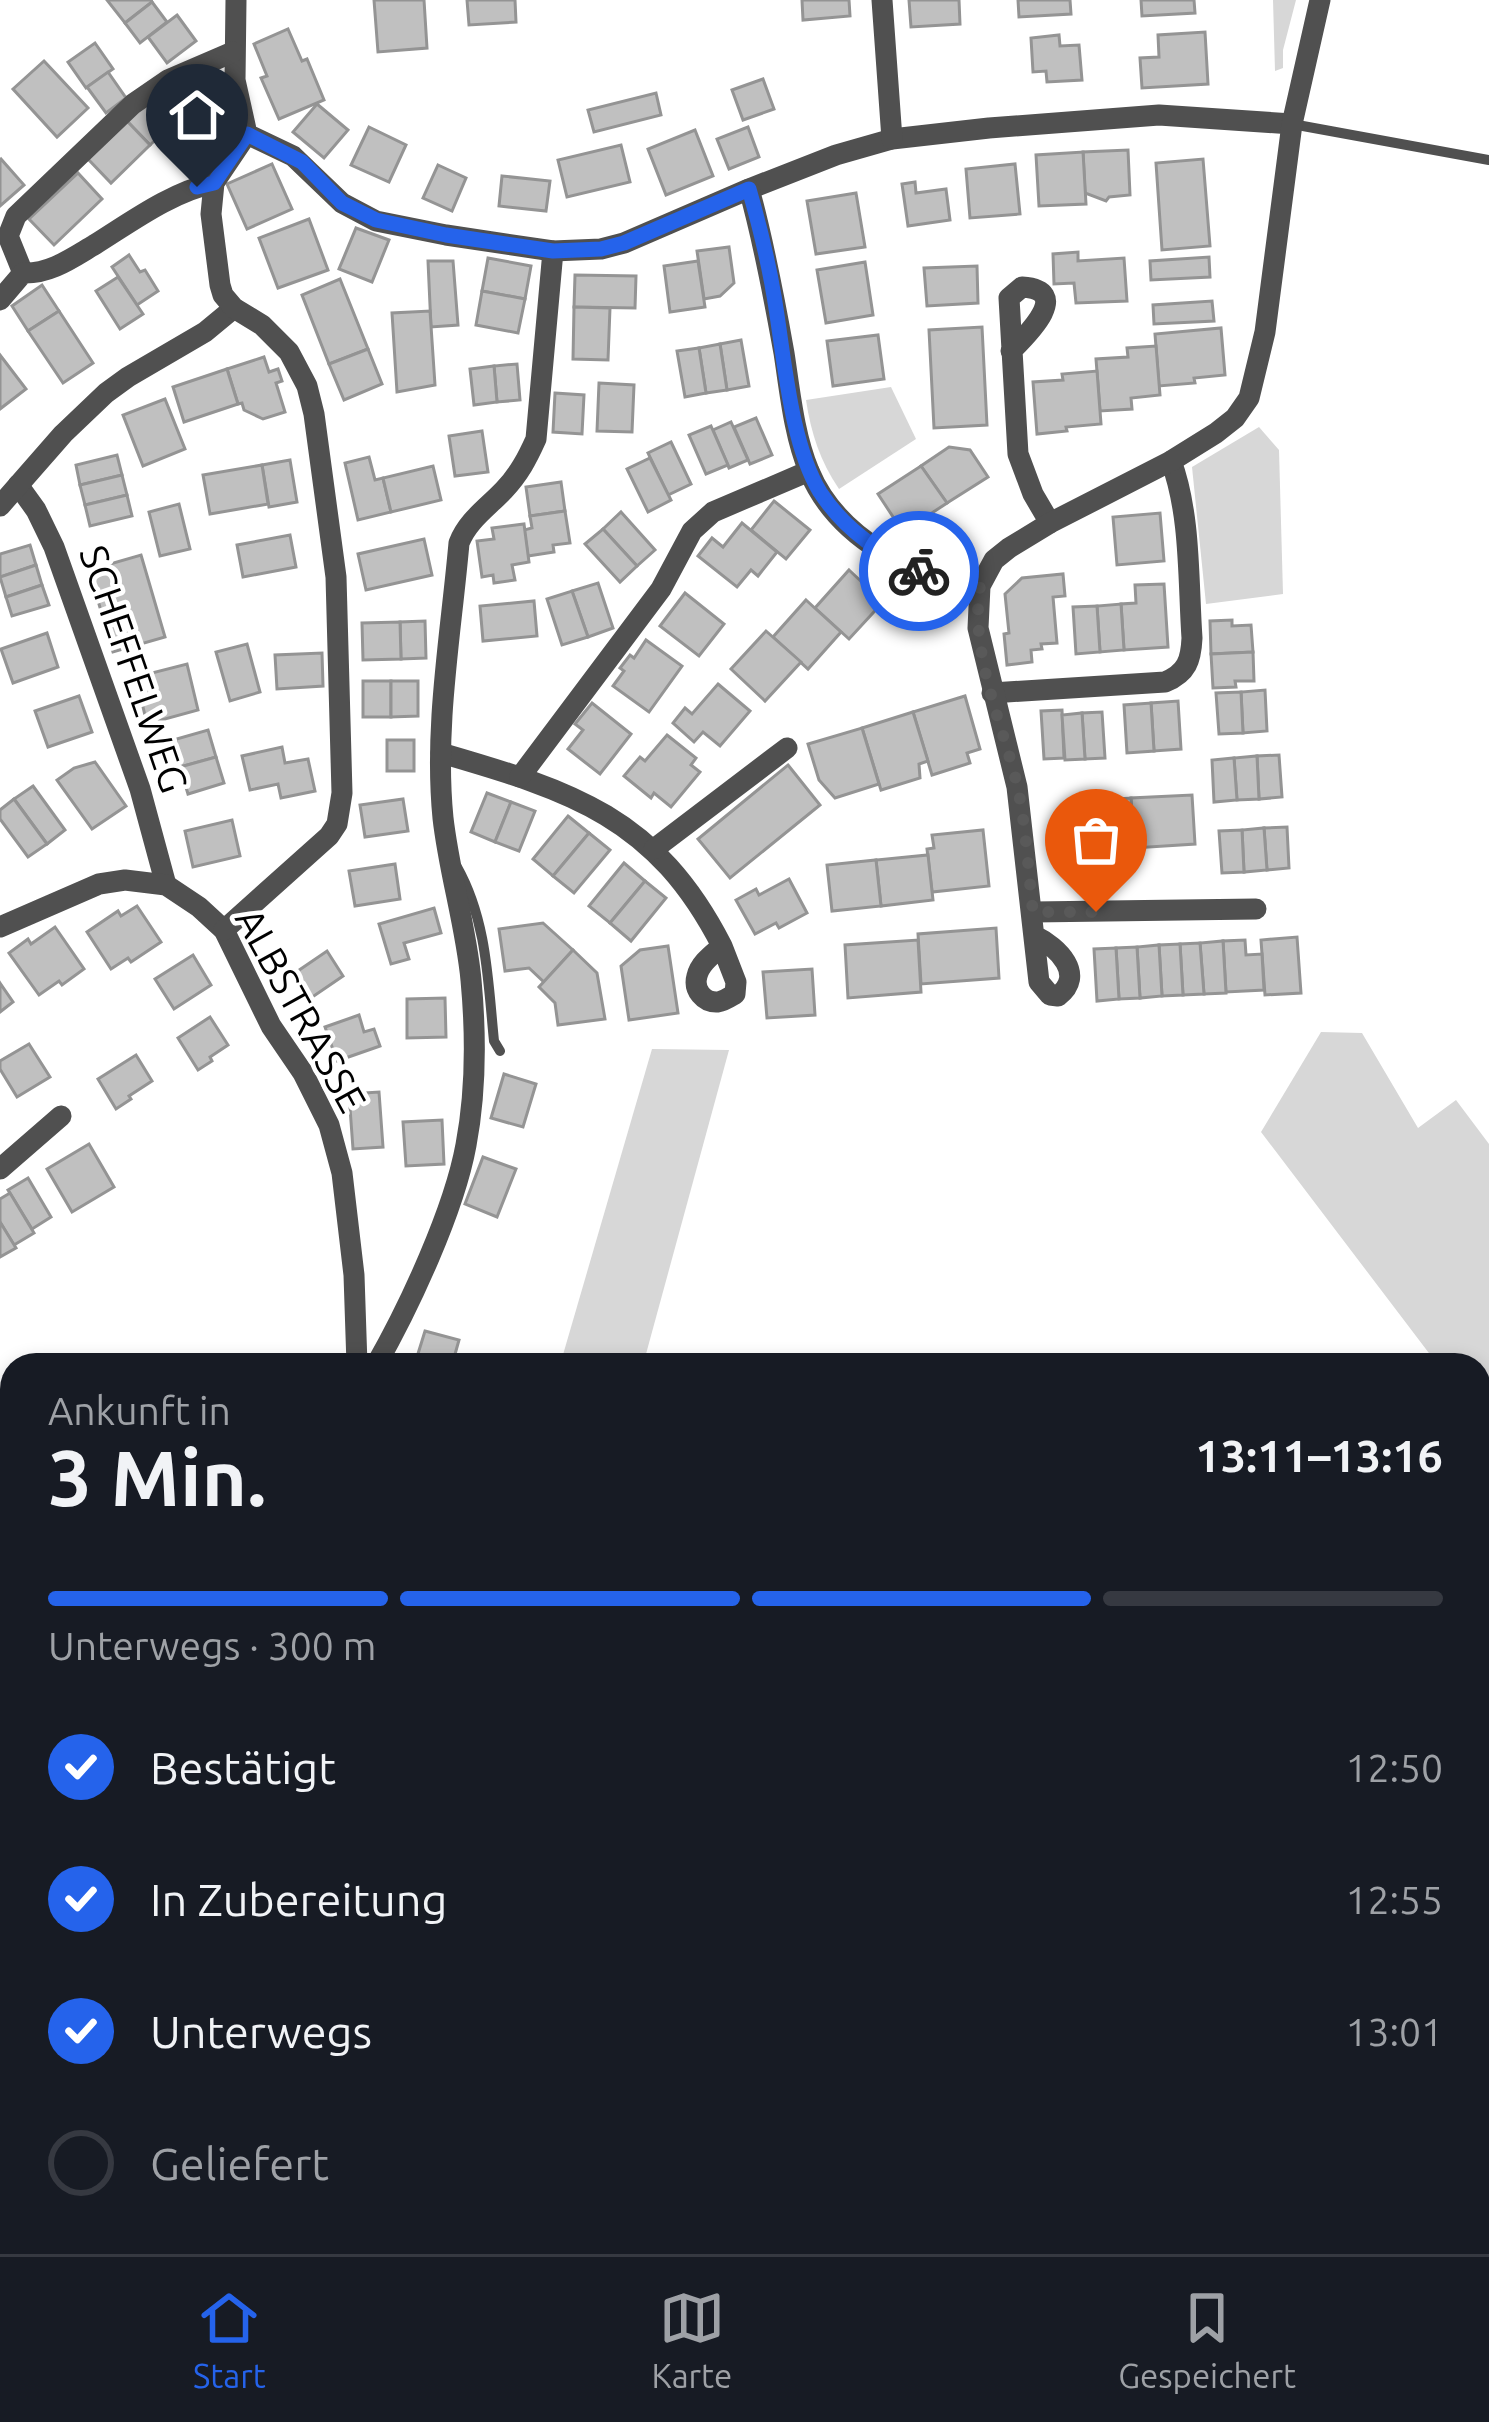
<!DOCTYPE html>
<html lang="de">
<meta charset="utf-8">
<style>
:root{--surface:#171b24;--page:#20242c;--text:#f1f3f6;--muted:#9ea1a6;--line:#363941;--accent:#2563eb}
body{margin:0;font-family:Ubuntu,sans-serif;background:var(--page);color:var(--text);height:100vh;display:flex;flex-direction:column;font-size:45px;white-space:nowrap}
*{box-sizing:border-box;margin:0}
p{font-size:39px;color:var(--muted)}
.icon{flex:none;width:66px;height:66px;fill:none;stroke:currentColor;stroke-width:2;stroke-linecap:round;stroke-linejoin:round}
.map{position:relative;flex:1;overflow:hidden}
.panel{position:absolute;left:0px;top:1353px;width:1491px;height:903px;display:flex;flex-direction:column;background:var(--surface);border-radius:36px 36px 0 0;box-shadow:0 6px 18px #0003}
.panel>*{flex:none}
.pin{position:absolute;display:grid;place-items:center;width:102px;height:102px;color:#fff;margin:-123px -51px;border-radius:50% 50% 50% 0;rotate:-45deg;box-shadow:0 0 12px #0007}
.pin .icon{rotate:45deg}
.courier{position:absolute;display:grid;place-items:center;width:120px;height:120px;margin:-60px;border:9px solid #2563eb;border-radius:50%;background:#fff;color:#222;box-shadow:0 3px 15px #0007}
.head em{font-style:normal;font-weight:700}
.head div{display:flex;flex-direction:column-reverse}
.head{display:flex;align-items:center;justify-content:space-between;height:204px;padding:0 48px}
h1{font-size:78px;font-weight:700;line-height:90px}
.bar{display:grid;grid-template-columns:repeat(4,1fr);gap:18px 12px;align-content:center;height:144px;padding:0 48px}
.bar i{height:15px;border-radius:9px;background:var(--line)}
.bar .selected{background:var(--accent)}
.bar p{grid-column:span 4}
ol{padding:0 48px;list-style:none}
li{display:flex;align-items:center;gap:36px;height:132px}
li p{margin-inline-start:auto}
li .icon{padding:12px;border-radius:50%;background:var(--accent);color:#fff;stroke-width:4}
li:last-child{color:var(--muted)}
li i{width:66px;height:66px;border:6px solid var(--line);border-radius:50%}
.dock{display:flex;justify-content:space-around;align-items:center;height:168px;border-top:3px solid var(--line);background:var(--surface);font-size:33px;color:var(--muted)}
.dock a{display:grid;justify-items:center;gap:6px}
.dock .selected{color:var(--accent)}
.map>svg:first-child{display:block}
.green{fill:#d7d7d7}
.building{fill:#c0c0c0;stroke:#949494;stroke-width:3}
.lines{fill:none;stroke-linecap:round;stroke-linejoin:round}
.lane{stroke:#505050;stroke-width:10}
.street{stroke:#505050;stroke-width:21}
.done{stroke:#595959;stroke-width:12;stroke-dasharray:0 21.6}
.route{stroke:#2563eb;stroke-width:15}
.labels{text-anchor:middle;stroke-width:9;stroke-linejoin:round;paint-order:stroke}
.street-label{font-size:39px;fill:#000;stroke:#fff}
</style>
<div class="map">
<svg width="1489" height="2254" viewBox="0 0 1489 2254">
<rect width="100%" height="100%" fill="#fff"/>
<!-- green -->
<g class="green">
<polygon points="1273,0 1296,0 1283,50 1283,68 1275,71"/>
<path d="M891,387L916,439L839,489C820,461 811,433 806,400Z"/>
<polygon points="1259,427 1279,450 1283,594 1206,604 1192,467"/>
<polygon points="1321,1032 1362,1033 1418,1128 1456,1100 1489,1144 1489,1541 1479,1540 1479,1462 1483,1425 1479,1419 1479,1365 1438,1365 1261,1132"/>
<polygon points="652,1049 729,1050 643,1365 560,1365"/>
</g>
<!-- building -->
<g class="building">
<polygon points="107,0 151,0 152,2 125,23"/>
<polygon points="374,0 424,0 427,48 378,52"/>
<polygon points="467,0 515,0 516,22 469,25"/>
<polygon points="802,0 849,0 850,16 803,20"/>
<polygon points="909,0 959,0 960,24 911,27"/>
<polygon points="1018,0 1070,0 1071,14 1019,17"/>
<polygon points="1141,0 1194,0 1195,13 1142,16"/>
<polygon points="152,2 167,22 140,43 125,23"/>
<polygon points="177,15 196,41 167,63 148,37"/>
<polygon points="288,29 302,61 307,59 324,100 279,119 261,78 267,76 254,44"/>
<polygon points="1205,32 1208,84 1142,88 1140,58 1159,57 1158,35"/>
<polygon points="1059,35 1060,46 1079,45 1082,80 1047,82 1046,71 1033,72 1031,38"/>
<polygon points="95,43 113,69 86,88 68,62"/>
<polygon points="44,61 88,108 57,137 13,89"/>
<polygon points="108,72 126,98 106,113 87,87"/>
<polygon points="763,79 774,109 743,120 732,90"/>
<polygon points="656,93 661,115 594,132 588,110"/>
<polygon points="182,98 205,118 184,142 170,130 175,124 166,116"/>
<polygon points="148,101 171,125 150,145 127,121"/>
<polygon points="317,104 348,130 324,158 293,132"/>
<polygon points="127,121 150,145 111,183 88,159"/>
<polygon points="369,127 406,145 389,182 351,165"/>
<polygon points="748,127 759,157 729,169 717,139"/>
<polygon points="695,130 713,176 666,195 648,149"/>
<polygon points="621,145 630,182 567,197 558,160"/>
<polygon points="1128,150 1130,195 1109,197 1106,201 1085,193 1083,152"/>
<polygon points="1083,152 1086,204 1039,206 1036,155"/>
<polygon points="1,159 24,185 0,206 0,160"/>
<polygon points="1203,159 1210,246 1162,250 1156,163"/>
<polygon points="272,164 292,209 247,229 227,184"/>
<polygon points="1015,164 1020,214 970,218 966,169"/>
<polygon points="438,165 466,178 452,211 423,198"/>
<polygon points="78,173 102,199 54,245 29,219"/>
<polygon points="502,176 550,181 546,211 499,206"/>
<polygon points="915,182 916,193 946,189 950,220 908,226 902,184"/>
<polygon points="856,193 865,247 816,254 807,201"/>
<polygon points="309,219 328,270 278,288 259,238"/>
<polygon points="356,228 389,240 372,282 339,269"/>
<polygon points="729,247 734,283 720,296 704,299 697,251"/>
<polygon points="1078,252 1078,261 1124,258 1127,301 1076,303 1074,283 1054,284 1053,254"/>
<polygon points="129,255 140,272 145,270 158,291 137,305 112,267"/>
<polygon points="1209,257 1210,277 1151,280 1150,261"/>
<polygon points="488,258 531,266 525,299 482,291"/>
<polygon points="428,261 453,261 458,325 431,327"/>
<polygon points="698,261 705,307 670,312 664,266"/>
<polygon points="865,262 873,315 826,323 817,270"/>
<polygon points="977,266 978,303 927,306 924,268"/>
<polygon points="575,275 636,276 635,308 574,307"/>
<polygon points="118,277 143,314 120,329 96,291"/>
<polygon points="340,279 368,349 329,364 302,295"/>
<polygon points="42,285 59,311 28,331 12,306"/>
<polygon points="482,291 525,299 518,333 476,325"/>
<polygon points="1212,301 1214,321 1154,324 1153,305"/>
<polygon points="574,307 610,308 608,360 573,359"/>
<polygon points="59,311 93,363 63,383 28,331"/>
<polygon points="430,311 435,385 397,392 392,313"/>
<polygon points="982,327 987,425 934,428 929,330"/>
<polygon points="1221,328 1225,375 1194,378 1195,383 1159,386 1155,334"/>
<polygon points="878,335 884,379 833,386 827,341"/>
<polygon points="741,340 749,386 727,390 720,344"/>
<polygon points="720,344 727,390 706,393 699,348"/>
<polygon points="1156,346 1160,395 1131,398 1132,409 1100,411 1096,359 1128,357 1127,348"/>
<polygon points="699,348 706,393 685,397 677,351"/>
<polygon points="368,349 382,384 344,400 329,364"/>
<polygon points="0,355 26,389 0,409"/>
<polygon points="264,357 269,372 278,369 282,381 276,383 285,412 263,419 244,410 242,403 238,404 227,369"/>
<polygon points="517,364 520,400 497,402 494,366"/>
<polygon points="494,366 497,402 474,405 470,369"/>
<polygon points="227,369 238,404 184,422 173,387"/>
<polygon points="1097,371 1101,424 1066,427 1067,431 1037,434 1033,382 1063,380 1062,374"/>
<polygon points="599,383 634,385 632,432 597,431"/>
<polygon points="555,393 584,395 582,434 553,432"/>
<polygon points="165,399 185,449 143,466 123,415"/>
<polygon points="756,418 772,455 750,464 734,427"/>
<polygon points="731,422 748,460 729,468 713,430"/>
<polygon points="711,426 728,465 706,474 689,435"/>
<polygon points="482,431 488,472 455,476 449,436"/>
<polygon points="671,442 691,484 668,495 648,453"/>
<polygon points="949,447 970,450 988,477 947,503 921,466"/>
<polygon points="117,455 122,475 80,485 76,465"/>
<polygon points="369,457 375,480 383,478 391,512 358,520 345,463"/>
<polygon points="650,458 671,500 648,512 627,469"/>
<polygon points="290,460 297,502 269,507 262,465"/>
<polygon points="262,465 268,504 210,514 203,475"/>
<polygon points="433,466 441,500 391,512 383,478"/>
<polygon points="921,466 947,503 903,532 878,494"/>
<polygon points="122,475 127,495 85,505 80,485"/>
<polygon points="561,482 565,511 530,516 526,487"/>
<polygon points="127,495 132,516 90,526 85,505"/>
<polygon points="774,501 810,530 786,559 751,530"/>
<polygon points="179,504 190,549 160,556 149,512"/>
<polygon points="565,511 570,543 553,545 554,552 528,556 524,530 532,528 530,516"/>
<polygon points="621,512 655,550 637,566 603,529"/>
<polygon points="1160,513 1164,561 1117,565 1113,517"/>
<polygon points="742,523 777,552 758,576 751,570 737,587 698,556 712,538 723,547"/>
<polygon points="524,524 529,562 512,565 515,580 494,583 493,575 482,577 477,541 494,539 492,528"/>
<polygon points="603,529 637,566 620,582 585,544"/>
<polygon points="290,535 296,567 243,577 237,545"/>
<polygon points="424,539 432,575 366,590 358,554"/>
<polygon points="30,545 36,565 0,577 0,554"/>
<polygon points="141,555 165,637 113,652 89,570"/>
<polygon points="36,565 42,585 6,597 0,577"/>
<polygon points="849,570 883,602 849,639 815,608"/>
<polygon points="1063,574 1065,596 1053,597 1057,643 1041,644 1042,649 1031,650 1032,662 1007,665 1004,634 1009,633 1005,594 1022,578"/>
<polygon points="598,583 613,628 588,637 572,591"/>
<polygon points="1164,584 1168,647 1124,650 1121,604 1136,603 1135,585"/>
<polygon points="42,585 49,605 12,616 6,597"/>
<polygon points="572,591 588,637 562,645 547,599"/>
<polygon points="685,593 724,624 699,656 660,626"/>
<polygon points="806,600 841,632 808,669 773,637"/>
<polygon points="534,601 537,636 483,641 480,606"/>
<polygon points="1121,604 1124,650 1100,652 1097,606"/>
<polygon points="1097,606 1100,652 1076,654 1073,607"/>
<polygon points="1232,620 1232,626 1251,625 1253,652 1211,654 1210,621"/>
<polygon points="425,621 426,658 401,659 400,622"/>
<polygon points="400,622 401,659 363,660 362,623"/>
<polygon points="766,631 801,662 765,701 731,669"/>
<polygon points="47,633 58,667 13,683 1,649"/>
<polygon points="646,640 682,666 649,712 613,686 624,671 620,668 630,655 634,658"/>
<polygon points="247,644 260,692 230,701 216,652"/>
<polygon points="1253,652 1254,681 1235,681 1236,687 1213,688 1211,654"/>
<polygon points="322,653 323,686 277,689 275,655"/>
<polygon points="187,664 198,710 147,724 136,677"/>
<rect x="363" y="681" width="28" height="36"/>
<polygon points="391,681 418,681 418,716 391,717"/>
<polygon points="718,684 750,711 720,746 703,732 694,742 673,723 685,708 692,714"/>
<polygon points="1265,690 1267,731 1243,733 1241,692"/>
<polygon points="1241,692 1243,733 1219,734 1216,693"/>
<polygon points="79,696 92,732 48,747 35,711"/>
<polygon points="965,696 980,749 967,753 970,763 932,775 913,712"/>
<polygon points="1178,701 1181,749 1154,751 1151,703"/>
<polygon points="592,703 631,734 600,774 568,749 583,730 575,724"/>
<polygon points="1151,703 1154,751 1127,753 1124,705"/>
<polygon points="1062,710 1064,758 1044,759 1041,711"/>
<polygon points="913,712 928,761 919,764 920,778 881,790 862,728"/>
<polygon points="1102,712 1105,758 1085,759 1082,713"/>
<polygon points="1082,713 1085,759 1065,760 1062,715"/>
<polygon points="862,728 879,784 835,798 819,780 808,744"/>
<polygon points="208,730 216,757 180,767 173,740"/>
<polygon points="667,735 696,758 691,765 700,772 671,807 654,793 651,798 624,776 640,757 645,761"/>
<rect x="387" y="740" width="27" height="31"/>
<polygon points="282,747 285,763 308,759 315,791 281,798 278,784 250,790 242,756"/>
<polygon points="1279,755 1282,797 1259,799 1257,756"/>
<polygon points="1257,756 1259,799 1237,800 1234,758"/>
<polygon points="216,757 224,783 188,794 180,767"/>
<polygon points="1234,758 1237,800 1214,802 1212,760"/>
<polygon points="95,762 126,806 92,829 57,780 74,768"/>
<polygon points="788,765 820,805 730,878 698,839"/>
<polygon points="33,786 65,830 47,844 14,799"/>
<polygon points="487,793 511,802 495,842 471,832"/>
<polygon points="1192,795 1195,844 1134,848 1131,798"/>
<polygon points="1131,798 1134,848 1072,852 1069,802"/>
<polygon points="14,799 47,844 28,857 0,819 0,810"/>
<polygon points="403,799 408,831 365,837 360,805"/>
<polygon points="511,802 535,811 519,851 495,842"/>
<polygon points="568,816 589,833 553,876 533,859"/>
<polygon points="232,820 240,856 193,867 185,831"/>
<polygon points="1287,827 1289,868 1267,870 1264,828"/>
<polygon points="1264,828 1267,870 1244,872 1242,830"/>
<polygon points="983,830 989,886 932,892 927,849 934,848 932,835"/>
<polygon points="1242,830 1244,872 1222,873 1219,831"/>
<polygon points="589,833 610,850 574,893 553,876"/>
<polygon points="928,855 933,900 881,906 876,860"/>
<polygon points="876,860 881,906 832,911 827,865"/>
<polygon points="624,863 645,881 610,923 589,906"/>
<polygon points="395,864 400,899 355,906 349,871"/>
<polygon points="789,879 807,913 779,928 776,923 755,934 736,900 756,889 759,895"/>
<polygon points="645,881 666,898 631,941 610,923"/>
<polygon points="137,906 161,942 131,962 128,958 111,969 87,932 118,911 121,916"/>
<polygon points="434,908 441,933 404,943 409,959 391,964 379,924"/>
<polygon points="543,923 573,950 544,982 529,968 505,971 499,929"/>
<polygon points="55,927 84,969 62,985 59,981 39,995 9,953 28,939 31,944"/>
<polygon points="996,928 999,978 921,984 918,934"/>
<polygon points="1297,937 1301,993 1265,995 1261,940"/>
<polygon points="918,940 921,992 848,998 845,945"/>
<polygon points="1245,940 1246,955 1262,954 1264,990 1226,992 1223,941"/>
<polygon points="1223,941 1226,993 1204,994 1200,943"/>
<polygon points="1200,943 1204,994 1183,995 1180,944"/>
<polygon points="1180,944 1183,995 1162,996 1159,945"/>
<polygon points="1159,945 1162,996 1140,998 1137,947"/>
<polygon points="668,946 678,1013 629,1020 621,966 640,950"/>
<polygon points="1137,947 1140,998 1119,999 1116,948"/>
<polygon points="1116,948 1119,999 1097,1001 1094,949"/>
<polygon points="573,950 597,973 605,1019 558,1025 555,1003 539,987"/>
<polygon points="327,951 343,976 308,1000 292,975"/>
<polygon points="193,955 211,985 174,1009 155,979"/>
<polygon points="812,969 815,1015 767,1018 763,972"/>
<polygon points="0,983 13,1002 0,1012"/>
<polygon points="445,998 446,1037 407,1038 407,999"/>
<polygon points="359,1015 364,1032 374,1029 380,1046 337,1061 325,1027"/>
<polygon points="210,1017 228,1045 210,1057 212,1061 198,1070 178,1038"/>
<polygon points="29,1044 50,1077 17,1097 0,1069 0,1061"/>
<polygon points="136,1055 152,1081 129,1096 131,1099 116,1109 98,1079"/>
<polygon points="504,1074 536,1084 523,1127 491,1118"/>
<polygon points="379,1092 383,1147 353,1149 349,1094"/>
<polygon points="442,1120 444,1164 406,1166 403,1122"/>
<polygon points="89,1144 114,1187 72,1212 47,1169"/>
<polygon points="483,1157 516,1169 497,1217 465,1204"/>
<polygon points="28,1178 51,1217 32,1229 8,1190"/>
<polygon points="10,1193 34,1233 14,1245 0,1222 0,1199"/>
<polygon points="0,1222 16,1248 0,1257"/>
<polygon points="425,1331 459,1340 452,1365 417,1357"/>
</g>
<g class="lines">
<!-- lane -->
<g class="lane">
<polyline points="1292,124 1489,160"/>
<path d="M457,867C487,920 488,982 494,1041L500,1051"/>
</g>
<!-- street -->
<g class="street">
<polyline points="236,0 235,80 247,134 293,156 342,203 376,221 446,235 553,251 601,249 624,243 749,189 836,155 892,139 989,128 1159,115 1292,124"/>
<polyline points="882,0 892,139"/>
<path d="M749,189C764,243 774,297 784,353C790,392 794,435 809,471C837,538 912,577 980,586"/>
<polyline points="23,273 8,236 16,216 133,104 168,80 233,52"/>
<path d="M0,300L23,273C50,274 72,258 94,245C131,222 171,192 214,183"/>
<path d="M1011,351C1026,336 1074,290 1022,287L1009,298L1018,454L1033,494L1050,523"/>
<polyline points="18,485 36,510 54,547 140,789 166,885"/>
<polyline points="0,506 63,434 106,393 128,377 205,332 234,308"/>
<path d="M992,693L1165,682C1187,673 1191,660 1192,638C1188,581 1191,515 1171,461"/>
<path d="M441,753C572,791 656,817 722,946C713,954 700,963 697,976C693,990 704,1003 718,1002C724,1001 730,997 735,994L736,982L722,946"/>
<polyline points="520,777 661,589 692,531 713,512 809,471"/>
<polyline points="654,849 787,748"/>
<polyline points="1033,912 1256,909"/>
<polyline points="0,927 99,884 125,880 166,885 199,907 224,930 271,1026 303,1073 329,1125 342,1173 354,1275 357,1365"/>
<polyline points="224,930 329,836 337,824 342,793 336,577 314,414 307,386 289,352 262,325 234,308 223,295 220,285 211,214 214,183 247,134"/>
<path d="M1035,936C1058,947 1086,975 1058,996L1050,995L1039,982L1017,787L978,628L980,586L994,560L1009,548L1050,523L1171,461L1216,433L1235,418L1249,398L1265,332L1292,124L1320,0"/>
<polyline points="0,1169 61,1116"/>
<path d="M376,1365C409,1307 454,1211 466,1145C476,1092 476,1034 471,980C466,926 449,872 443,818C434,727 451,634 459,543C468,520 487,508 504,490C519,474 527,459 536,439L553,251"/>
</g>
</g>
<g class="lines">
<!-- done -->
<path class="done" d="M919,571L958,583L980,586C970,651 1000,718 1016,780C1026,823 1028,869 1033,912H1096"/>
<!-- route -->
<path class="route" d="M197,187L214,183L247,134L302,162L342,203L376,220L446,235L553,251L601,249L624,243L749,189C759,224 768,260 774,296C784,354 790,443 820,492C844,529 880,554 919,571"/>
</g>
<g class="labels">
<!-- street labels -->
<g class="street-label">
<text transform="translate(134 669) rotate(71)" y="14">SCHEFFELWEG</text>
<text transform="translate(301 1010) rotate(61)" y="14">ALBSTRASSE</text>
</g>
</g>
</svg>
<div class="pin" style="left:1096px;top:912px;background:#ea580c"><svg class="icon" aria-label="bag" viewBox="0 0 24 24"><path d="M5 8h14l-1 12H6zM9 8a3 3 0 0 1 6 0"/></svg></div>
<div class="pin" style="left:197px;top:187px;background:#1f2937"><svg class="icon" aria-label="home" viewBox="0 0 24 24"><path d="M3 11l9-7 9 7M6 9v11h12V9"/></svg></div>
<div class="courier" style="left:919px;top:571px"><svg class="icon" aria-label="bike" viewBox="0 0 24 24"><circle cx="6" cy="16" r="4"/><circle cx="18" cy="16" r="4"/><path d="M6 16l4-8h5l3 8M10 8l3 8H6M13 5h3"/></svg></div>
<section class="panel">
<div class="head"><div><h1>3 Min.</h1><p>Ankunft in</p></div><em>13:11–13:16</em></div>
<div class="bar"><i class="selected"></i><i class="selected"></i><i class="selected"></i><i></i><p>Unterwegs · 300 m</p></div>
<ol>
<li><svg class="icon" aria-label="check" viewBox="0 0 24 24"><path d="M5 12l5 5 9-10"/></svg>Bestätigt<p>12:50</p></li>
<li><svg class="icon" aria-label="check" viewBox="0 0 24 24"><path d="M5 12l5 5 9-10"/></svg>In Zubereitung<p>12:55</p></li>
<li><svg class="icon" aria-label="check" viewBox="0 0 24 24"><path d="M5 12l5 5 9-10"/></svg>Unterwegs<p>13:01</p></li>
<li><i></i>Geliefert</li>
</ol>
</section>
</div>
<nav class="dock">
<a class="selected"><svg class="icon" aria-label="home" viewBox="0 0 24 24"><path d="M3 11l9-7 9 7M6 9v11h12V9"/></svg>Start</a>
<a><svg class="icon" aria-label="map" viewBox="0 0 24 24"><path d="M3 6l6-2 6 2 6-2v14l-6 2-6-2-6 2zM9 4v14M15 6v14"/></svg>Karte</a>
<a><svg class="icon" aria-label="saved" viewBox="0 0 24 24"><path d="M7 4h10v16l-5-4-5 4z"/></svg>Gespeichert</a>
</nav>
